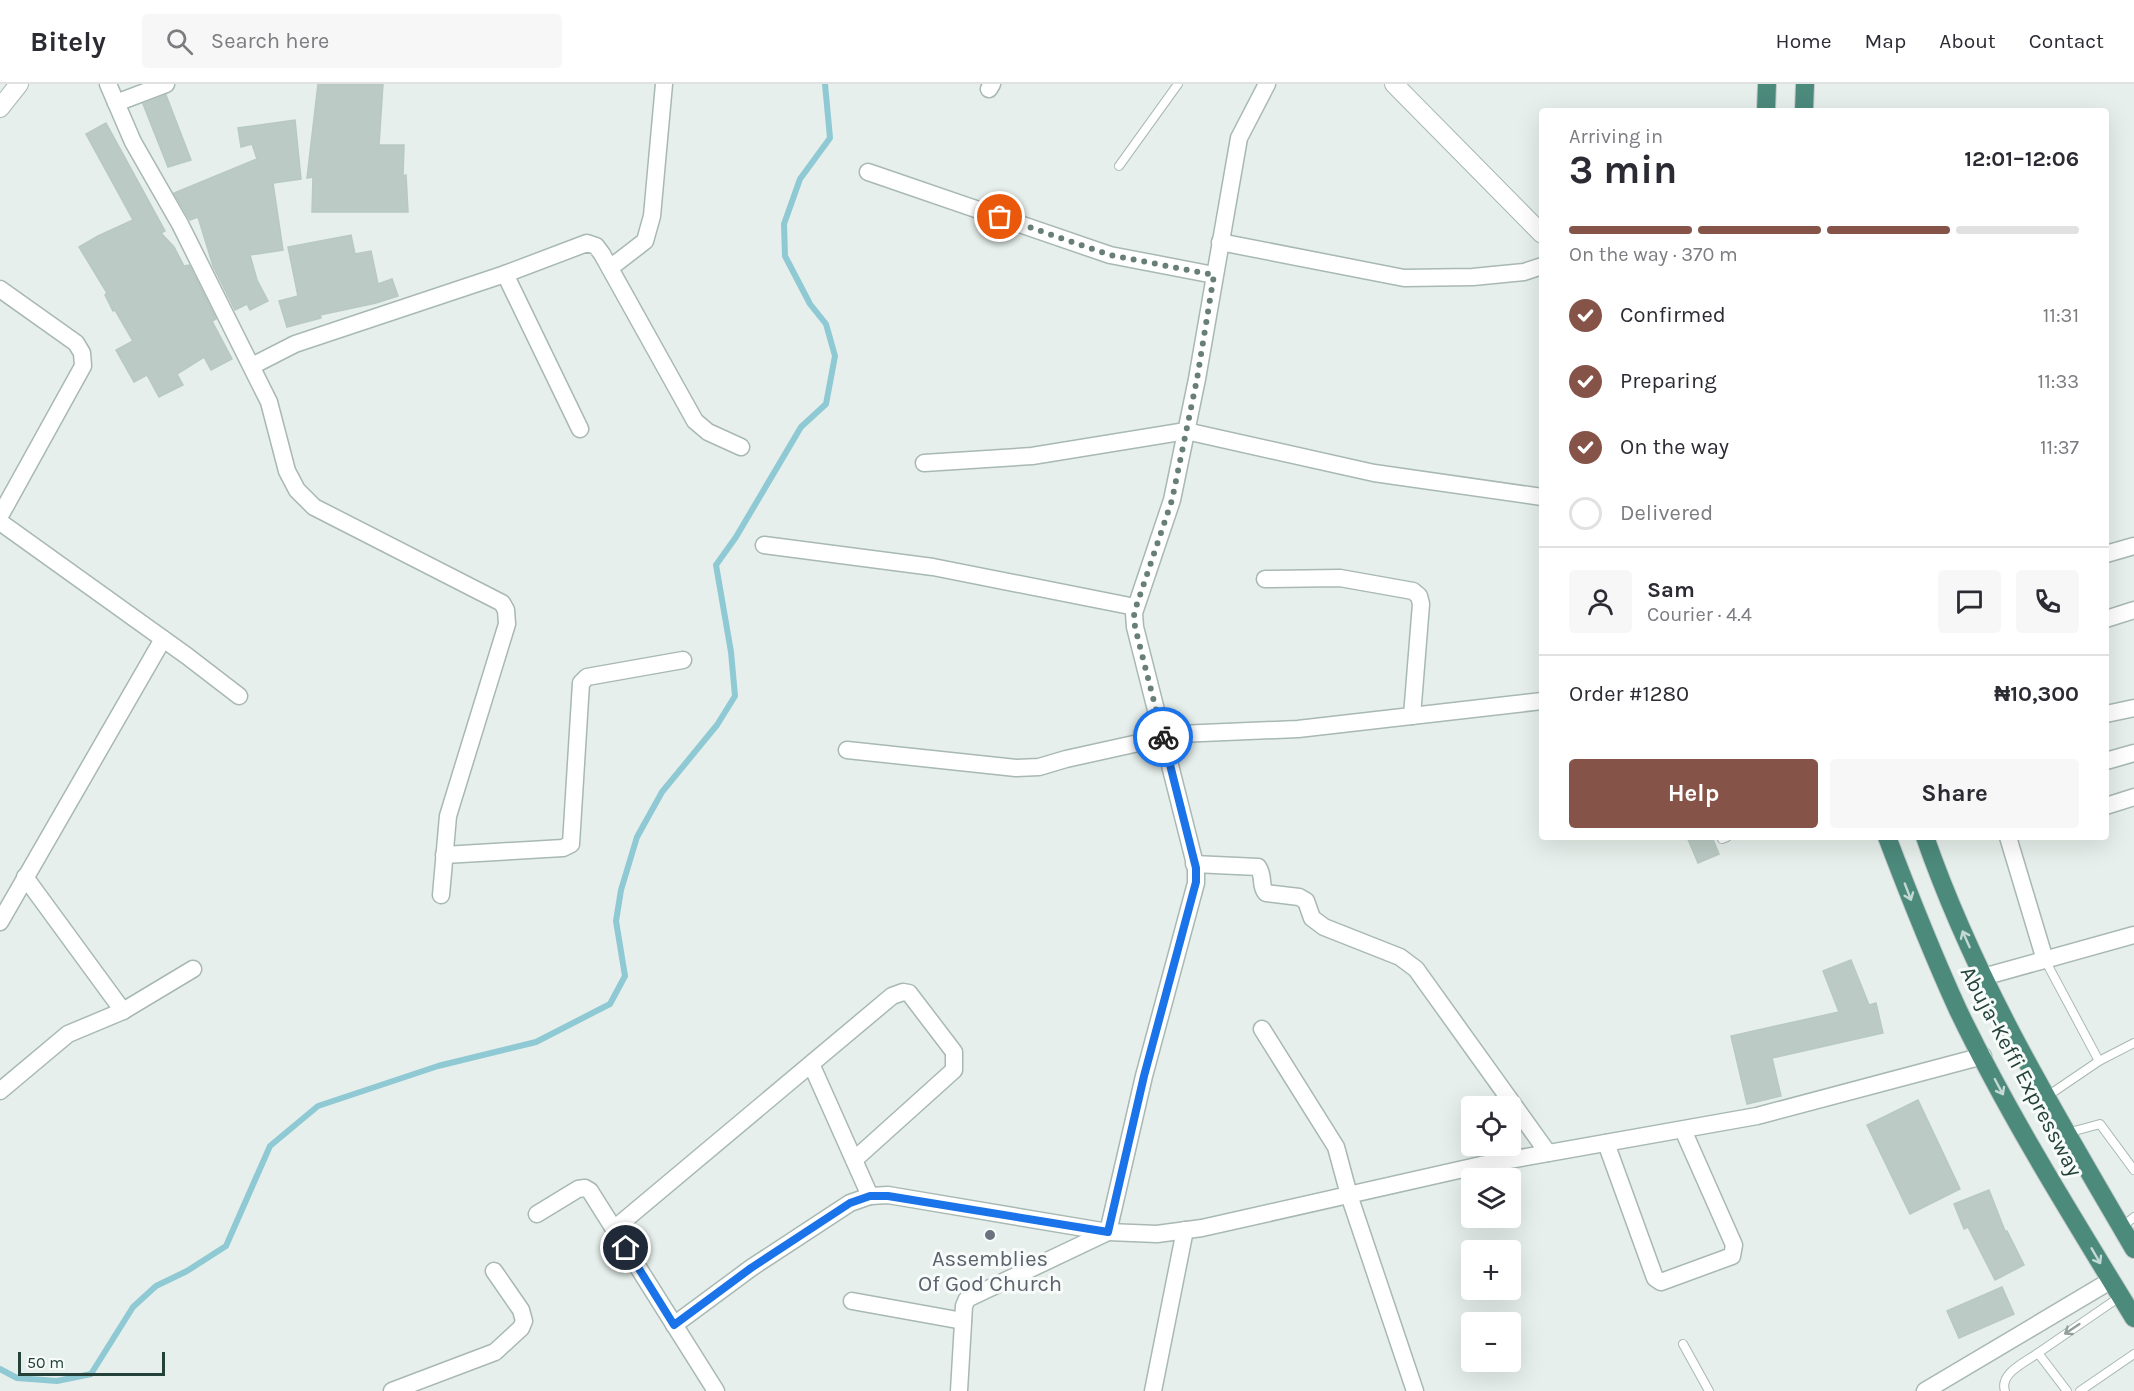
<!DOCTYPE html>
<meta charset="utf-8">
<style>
:root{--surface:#fff;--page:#f7f7f7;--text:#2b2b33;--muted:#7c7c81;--line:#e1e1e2;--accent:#855347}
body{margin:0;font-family:Karla,sans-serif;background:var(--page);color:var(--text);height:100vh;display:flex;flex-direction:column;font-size:22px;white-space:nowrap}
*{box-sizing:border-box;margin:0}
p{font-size:20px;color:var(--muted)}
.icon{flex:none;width:33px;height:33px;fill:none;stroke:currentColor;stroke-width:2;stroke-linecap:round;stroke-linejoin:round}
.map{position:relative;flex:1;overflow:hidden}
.details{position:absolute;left:1539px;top:24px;width:570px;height:732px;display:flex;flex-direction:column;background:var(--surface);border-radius:6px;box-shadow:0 6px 24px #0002}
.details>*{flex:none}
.fabs{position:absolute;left:1461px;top:1012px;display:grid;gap:12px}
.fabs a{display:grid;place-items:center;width:60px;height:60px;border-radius:6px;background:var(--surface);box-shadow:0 6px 24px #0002;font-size:30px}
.scale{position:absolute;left:18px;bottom:15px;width:147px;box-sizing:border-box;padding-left:6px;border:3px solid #24423a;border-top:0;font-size:16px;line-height:21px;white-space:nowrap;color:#24423a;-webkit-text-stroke:4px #f7fbf9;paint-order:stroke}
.pin{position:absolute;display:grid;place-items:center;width:51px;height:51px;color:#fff;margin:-26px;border:3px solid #fff;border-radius:50%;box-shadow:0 2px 6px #0007}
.courier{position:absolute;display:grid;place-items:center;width:60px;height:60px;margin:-30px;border:4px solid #1a73e8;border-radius:50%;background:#fff;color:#222;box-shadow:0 2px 8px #0007}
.head em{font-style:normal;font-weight:700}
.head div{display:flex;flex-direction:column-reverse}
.head{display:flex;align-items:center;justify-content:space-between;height:102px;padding:0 30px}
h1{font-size:39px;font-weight:700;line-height:45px}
.bar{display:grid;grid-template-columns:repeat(4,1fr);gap:9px 6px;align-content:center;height:72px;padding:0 30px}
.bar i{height:8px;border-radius:4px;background:var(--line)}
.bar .selected{background:var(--accent)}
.bar p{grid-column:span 4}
.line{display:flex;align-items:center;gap:15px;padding:0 30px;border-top:2px solid var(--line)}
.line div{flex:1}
.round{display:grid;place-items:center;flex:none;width:63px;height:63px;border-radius:6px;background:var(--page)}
ol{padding:0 30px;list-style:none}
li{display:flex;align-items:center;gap:18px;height:66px}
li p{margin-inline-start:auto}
li .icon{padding:6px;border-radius:50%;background:var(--accent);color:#fff;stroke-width:4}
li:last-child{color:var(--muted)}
li i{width:33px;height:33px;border:3px solid var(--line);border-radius:50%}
.primary-button{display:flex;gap:12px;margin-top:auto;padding:12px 30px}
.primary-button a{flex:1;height:69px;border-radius:6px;background:var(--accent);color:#fff;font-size:24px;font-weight:700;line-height:69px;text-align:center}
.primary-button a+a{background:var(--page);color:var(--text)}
header{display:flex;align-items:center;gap:36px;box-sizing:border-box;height:84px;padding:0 30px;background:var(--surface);border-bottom:2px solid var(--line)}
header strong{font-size:28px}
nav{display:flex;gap:33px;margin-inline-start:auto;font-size:21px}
.search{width:420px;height:54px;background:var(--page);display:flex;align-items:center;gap:15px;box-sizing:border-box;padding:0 21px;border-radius:6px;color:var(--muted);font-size:22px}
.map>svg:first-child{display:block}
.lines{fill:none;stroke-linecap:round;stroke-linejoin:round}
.stream{stroke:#8ec9d4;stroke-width:6}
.building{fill:#bbcac4;stroke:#b8c9c2;stroke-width:1.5}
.service-casing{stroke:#a8b8b2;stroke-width:10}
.minor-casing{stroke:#a8b8b2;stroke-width:19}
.tertiary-casing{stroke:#a8b8b2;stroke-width:20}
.trunk-casing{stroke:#c2cac8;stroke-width:20}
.service{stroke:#fff;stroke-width:8}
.minor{stroke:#fff;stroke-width:16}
.tertiary{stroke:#fff;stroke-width:18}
.trunk{stroke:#4c8a7c;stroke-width:18}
.oneway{stroke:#c4d9d4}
.oneway2{stroke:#92a09c}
.done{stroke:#687f78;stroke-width:6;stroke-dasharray:0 10.8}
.route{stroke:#1a73e8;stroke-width:8}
.worship-dot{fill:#6b7280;stroke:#f7fbf9;stroke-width:2}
.labels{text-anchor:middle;stroke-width:6;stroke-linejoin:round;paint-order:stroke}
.street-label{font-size:22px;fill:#24423a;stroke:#f7fbf9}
.worship-label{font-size:22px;fill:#5b616d;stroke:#f7fbf9}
</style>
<header>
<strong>Bitely</strong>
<div class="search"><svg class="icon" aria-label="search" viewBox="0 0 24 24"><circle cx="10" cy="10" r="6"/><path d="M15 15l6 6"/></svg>Search here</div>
<nav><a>Home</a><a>Map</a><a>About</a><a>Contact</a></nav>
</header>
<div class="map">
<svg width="2134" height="1307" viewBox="0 0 2134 1307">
<rect width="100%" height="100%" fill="#e6efeb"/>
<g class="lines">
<!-- stream -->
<polyline class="stream" points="0,1285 17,1294 57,1297 91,1290 133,1223 156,1202 187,1187 226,1162 270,1062 318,1022 438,982 536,958 610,920 625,892 616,837 621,806 637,753 662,708 717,641 735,612 731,568 716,481 736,453 801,343 826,320 835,272 826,240 810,220 785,172 784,140 800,95 830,54 825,0"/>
</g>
<!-- building -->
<g class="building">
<polygon points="318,0 383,0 379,61 404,61 403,92 406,91 408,128 312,128 313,93 307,94"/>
<polygon points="166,11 191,76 168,83 143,20"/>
<polygon points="295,36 301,95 273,99 283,166 250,171 257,196 268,217 250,226 247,220 235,226 213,182 198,133 190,136 174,109 257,75 252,60 241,63 238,44"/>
<polygon points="106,39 165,147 161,149 174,163 184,182 189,181 216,235 212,237 232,275 211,286 204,273 177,290 183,301 159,313 147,291 134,298 116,266 133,257 115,226 113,227 105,211 107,209 79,163 98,152 133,136 86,50"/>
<polygon points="351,151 355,170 371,167 378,200 392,195 398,212 376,219 320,231 321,234 287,243 279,217 298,212 288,163"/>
<polygon points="1687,753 1712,753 1719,770 1698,779"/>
<polygon points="1851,876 1869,921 1876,919 1883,949 1772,974 1781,1012 1747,1020 1731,952 1839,928 1823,887"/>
<polygon points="1918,1016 1960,1105 1910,1130 1867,1041"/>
<polygon points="1989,1106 2005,1147 2007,1147 2024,1181 1995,1196 1968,1143 1964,1145 1954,1120"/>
<polygon points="2002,1203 2014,1230 1959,1254 1947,1227"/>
</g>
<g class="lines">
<defs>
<g id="service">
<polyline points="1119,82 1178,0"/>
<polyline points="1722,755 1727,753"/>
<polyline points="2045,876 2099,977"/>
<polyline points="2046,1013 2099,977 2134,959"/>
<polyline points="2067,1049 2100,1040 2134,1086"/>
<polyline points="2122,1143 2134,1133"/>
<polyline points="1683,1260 1709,1307"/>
<path d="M2005,1307C1999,1289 2026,1278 2038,1269"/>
<polyline points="2067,1307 2038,1269 2121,1212"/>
<polyline points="2080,1307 2134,1270"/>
</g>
<g id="minor">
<polyline points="108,0 133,58 180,140 269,318 287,387 297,406 314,423 502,519 506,526 507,540 448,732 441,811"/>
<polyline points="989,5 992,0"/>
<polyline points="116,19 166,0"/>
<polyline points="868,88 1110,171 1214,191"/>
<polyline points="1220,158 1404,194 1473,193 1524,188 1542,182"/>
<polyline points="610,184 645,157 652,132 664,0"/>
<polyline points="505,190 580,345"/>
<polyline points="0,205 76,259 82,269 83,282 0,432"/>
<polyline points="252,282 295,260 505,190 587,159 596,162 602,170 695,337 708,348 741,363"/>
<polyline points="924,379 1032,372 1186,347 1374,389 1542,413"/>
<polyline points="0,438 187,572 239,612"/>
<polyline points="764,461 933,483 1135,523"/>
<polyline points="2106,470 2134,462"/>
<polyline points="1265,495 1340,494 1413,507 1419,512 1421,520 1412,632"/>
<polyline points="2106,535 2134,526"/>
<polyline points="2106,630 2134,624"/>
<polyline points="847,666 1016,684 1039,683 1066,675 1179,650 1298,645 1542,617"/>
<polyline points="2106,677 2134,669"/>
<polyline points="2106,722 2134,713"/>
<polyline points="2008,753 2045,876"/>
<polyline points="444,771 563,764 571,760 581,599 587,593 683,576"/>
<path d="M1194,780L1258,783C1265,793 1259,801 1266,809L1299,813L1306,817L1312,834L1324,843L1400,873L1416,885L1548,1069"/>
<polyline points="25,793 123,927"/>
<polyline points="0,838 163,555"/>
<polyline points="1983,893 2134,851"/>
<polyline points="1262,945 1336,1063 1349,1111 1415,1307"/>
<polyline points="812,982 870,1112"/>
<polyline points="0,1007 68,950 123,927 193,885"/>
<polyline points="1606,1059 1655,1194 1661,1198 1732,1172 1734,1161 1683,1046"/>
<polyline points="537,1130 578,1105 585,1104 590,1107 716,1307"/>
<polyline points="614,1145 892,912 903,908 909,909 954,968 954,986 854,1076"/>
<polyline points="852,1217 963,1237"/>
<polyline points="674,1241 751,1184 850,1119 870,1112 888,1111 1108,1148 1157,1150 1202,1144 1481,1081 1757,1032 1983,972"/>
<polyline points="392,1307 495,1268 521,1244 524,1237 521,1226 494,1187"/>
<polyline points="959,1307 964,1222 967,1215 1108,1148 1144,992 1196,799 1196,784 1135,543 1134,529 1172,416 1197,295 1239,54 1267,0"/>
<polyline points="1153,1307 1185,1146"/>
<polyline points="1925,1307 2110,1197"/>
</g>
<g id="tertiary">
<polyline points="1394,0 1542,150"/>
<polyline points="0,24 19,0"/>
</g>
<g id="trunk">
<polyline points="1766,27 1767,0"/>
<polyline points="1804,27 1805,0"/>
<path d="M1887,753C1909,811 1932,869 1958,926C2009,1032 2073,1134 2134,1234"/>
<path d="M1925,753C1977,902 2055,1029 2134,1165"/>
</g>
</defs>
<!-- service casing -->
<use href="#service" class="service-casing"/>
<!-- minor casing -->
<use href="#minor" class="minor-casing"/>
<!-- tertiary casing -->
<use href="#tertiary" class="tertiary-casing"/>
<!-- trunk casing -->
<use href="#trunk" class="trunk-casing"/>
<!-- service -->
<use href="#service" class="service"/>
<!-- minor -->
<use href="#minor" class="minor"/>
<!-- tertiary -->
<use href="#tertiary" class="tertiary"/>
<!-- trunk -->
<use href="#trunk" class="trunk"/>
</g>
<!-- one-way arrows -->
<defs><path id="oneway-shaft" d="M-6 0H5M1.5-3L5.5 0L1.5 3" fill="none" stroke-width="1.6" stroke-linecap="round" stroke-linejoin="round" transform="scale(1.5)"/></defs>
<g class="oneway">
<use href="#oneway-shaft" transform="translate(1908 808) rotate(69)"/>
<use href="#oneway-shaft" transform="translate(1966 855) rotate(-114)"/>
<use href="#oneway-shaft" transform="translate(1999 1003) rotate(62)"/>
<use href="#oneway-shaft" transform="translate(2096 1172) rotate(60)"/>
</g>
<use class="oneway2" href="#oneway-shaft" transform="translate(2072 1245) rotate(146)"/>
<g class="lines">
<!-- done -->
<polyline class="done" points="1000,133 1110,171 1214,191 1197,295 1172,416 1134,529 1135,543 1163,653"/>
<!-- route -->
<polyline class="route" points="626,1164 674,1241 751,1184 850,1119 870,1112 888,1112 1108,1148 1144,992 1196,798 1196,784 1163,653"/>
</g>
<!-- markers -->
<circle class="worship-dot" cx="990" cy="1151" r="6"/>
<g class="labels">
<!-- street labels -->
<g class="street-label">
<text transform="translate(2022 987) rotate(62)" y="8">Abuja-Keffi Expressway</text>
</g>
<!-- worship labels -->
<g class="worship-label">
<text x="990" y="1182">Assemblies<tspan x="990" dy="25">Of God Church</tspan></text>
</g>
</g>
</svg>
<div class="fabs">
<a><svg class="icon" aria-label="locate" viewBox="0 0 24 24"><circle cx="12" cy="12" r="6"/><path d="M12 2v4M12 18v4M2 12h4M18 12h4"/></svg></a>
<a><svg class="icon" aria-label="layers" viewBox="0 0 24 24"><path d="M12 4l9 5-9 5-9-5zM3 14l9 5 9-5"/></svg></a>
<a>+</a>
<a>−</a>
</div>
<div class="scale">50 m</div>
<div class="pin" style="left:1000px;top:133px;background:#ea580c"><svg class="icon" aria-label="bag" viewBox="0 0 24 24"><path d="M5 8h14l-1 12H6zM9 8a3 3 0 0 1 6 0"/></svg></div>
<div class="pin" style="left:626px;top:1164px;background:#1f2937"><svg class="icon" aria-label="home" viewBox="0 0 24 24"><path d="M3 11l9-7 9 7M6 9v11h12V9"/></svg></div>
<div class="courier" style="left:1163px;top:653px"><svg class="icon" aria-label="bike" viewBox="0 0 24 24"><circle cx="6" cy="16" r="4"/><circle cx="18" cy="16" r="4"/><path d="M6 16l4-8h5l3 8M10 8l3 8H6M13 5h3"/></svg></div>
<section class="details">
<div class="head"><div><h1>3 min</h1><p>Arriving in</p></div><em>12:01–12:06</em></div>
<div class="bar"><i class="selected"></i><i class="selected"></i><i class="selected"></i><i></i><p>On the way · 370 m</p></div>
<ol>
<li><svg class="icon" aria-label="check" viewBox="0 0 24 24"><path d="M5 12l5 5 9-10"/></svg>Confirmed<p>11:31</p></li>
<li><svg class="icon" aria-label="check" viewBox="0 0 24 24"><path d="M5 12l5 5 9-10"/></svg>Preparing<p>11:33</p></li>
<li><svg class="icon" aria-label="check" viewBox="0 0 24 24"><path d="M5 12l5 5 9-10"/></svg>On the way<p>11:37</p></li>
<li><i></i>Delivered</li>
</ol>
<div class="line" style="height:108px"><a class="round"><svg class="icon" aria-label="person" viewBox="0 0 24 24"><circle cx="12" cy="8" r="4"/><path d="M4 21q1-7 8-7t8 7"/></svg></a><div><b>Sam</b><p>Courier · 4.4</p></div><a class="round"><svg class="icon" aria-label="chat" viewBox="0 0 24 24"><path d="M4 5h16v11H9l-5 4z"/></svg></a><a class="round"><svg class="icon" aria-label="phone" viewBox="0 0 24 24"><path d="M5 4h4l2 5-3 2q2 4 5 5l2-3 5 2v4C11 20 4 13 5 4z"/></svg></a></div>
<div class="line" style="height:78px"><div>Order #1280</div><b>₦10,300</b></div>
<div class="primary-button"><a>Help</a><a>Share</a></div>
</section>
</div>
